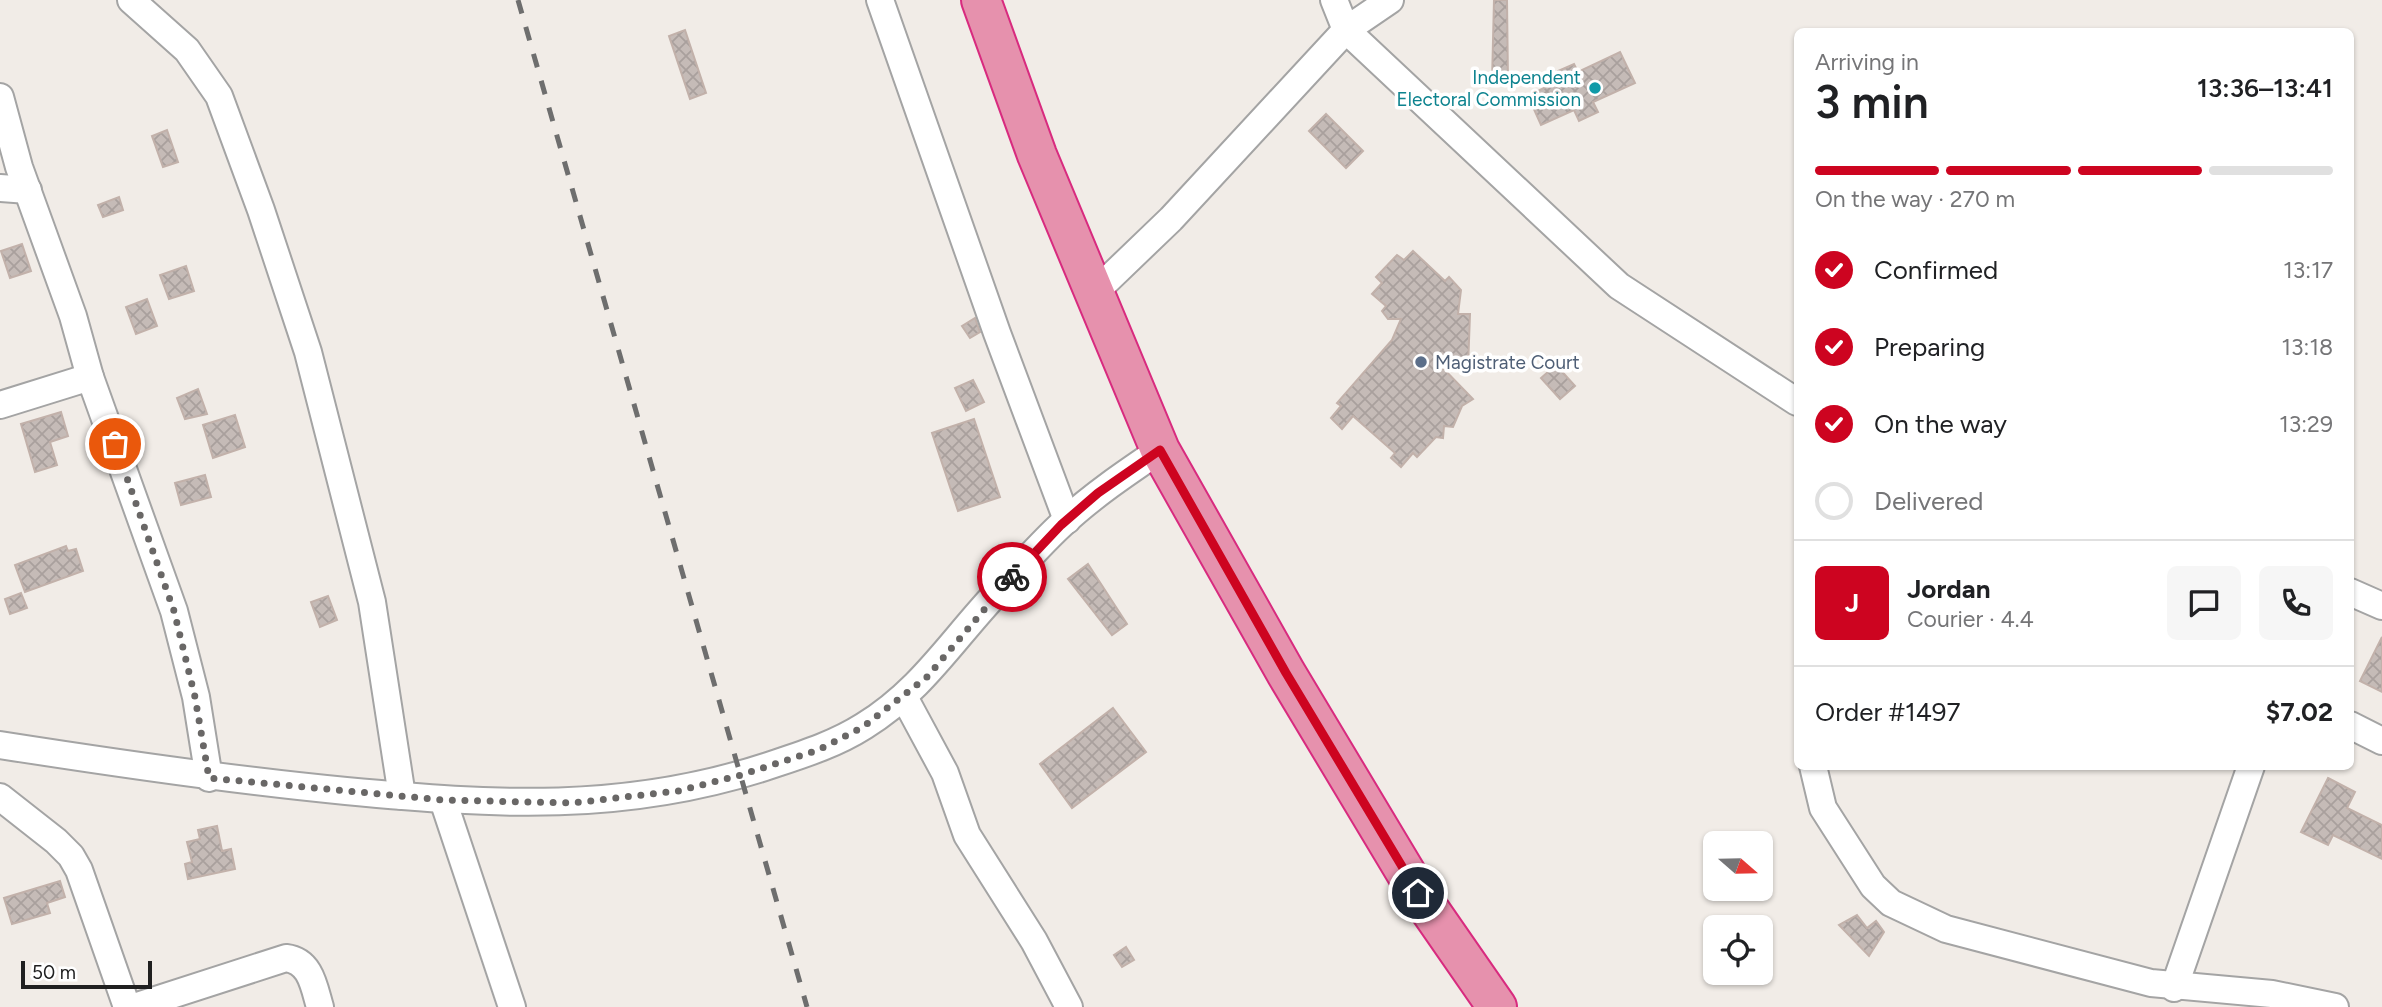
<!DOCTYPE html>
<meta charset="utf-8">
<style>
:root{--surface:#fff;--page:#f6f6f6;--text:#202124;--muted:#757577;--line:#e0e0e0;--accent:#cd0420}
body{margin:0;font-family:Figtree,sans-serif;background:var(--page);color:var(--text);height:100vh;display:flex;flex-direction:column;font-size:26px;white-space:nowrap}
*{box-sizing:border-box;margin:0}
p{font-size:23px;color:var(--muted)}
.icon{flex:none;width:38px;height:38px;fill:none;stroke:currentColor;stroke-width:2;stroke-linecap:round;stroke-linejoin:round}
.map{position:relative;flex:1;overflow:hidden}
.details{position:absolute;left:1794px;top:28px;width:560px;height:742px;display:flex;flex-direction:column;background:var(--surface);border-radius:10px;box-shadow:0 2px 5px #0004}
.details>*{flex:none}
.needle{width:46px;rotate:110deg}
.tools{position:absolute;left:1703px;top:831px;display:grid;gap:14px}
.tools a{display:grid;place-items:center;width:70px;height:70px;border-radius:10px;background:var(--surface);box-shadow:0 2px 5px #0004;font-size:35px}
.scale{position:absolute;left:21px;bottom:18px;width:131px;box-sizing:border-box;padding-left:7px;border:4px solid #202020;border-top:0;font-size:19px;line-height:24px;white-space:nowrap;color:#202020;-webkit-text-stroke:5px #fff;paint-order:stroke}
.pin{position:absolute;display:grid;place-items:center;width:60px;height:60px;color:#fff;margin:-30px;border:4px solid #fff;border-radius:50%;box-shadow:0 2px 7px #0007}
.courier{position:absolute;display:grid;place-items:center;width:70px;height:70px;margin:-35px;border:5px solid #cd0420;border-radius:50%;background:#fff;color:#222;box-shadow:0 2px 9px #0007}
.headline em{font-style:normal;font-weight:600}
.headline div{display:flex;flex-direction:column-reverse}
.headline{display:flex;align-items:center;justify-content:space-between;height:119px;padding:0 21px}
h1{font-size:46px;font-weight:600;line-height:52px}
.bar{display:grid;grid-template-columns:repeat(4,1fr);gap:10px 7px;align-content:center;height:84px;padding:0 21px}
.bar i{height:9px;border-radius:5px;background:var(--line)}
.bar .active{background:var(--accent)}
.bar p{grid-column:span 4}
.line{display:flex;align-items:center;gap:18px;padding:0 21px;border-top:2px solid var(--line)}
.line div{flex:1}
.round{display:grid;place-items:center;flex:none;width:74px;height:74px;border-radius:10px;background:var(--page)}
ol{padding:0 21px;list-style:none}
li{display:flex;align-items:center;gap:21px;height:77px}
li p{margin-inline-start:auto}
li .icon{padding:7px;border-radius:50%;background:var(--accent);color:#fff;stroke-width:4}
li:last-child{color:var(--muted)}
li i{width:38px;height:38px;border:4px solid var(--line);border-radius:50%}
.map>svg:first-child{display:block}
.building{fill:url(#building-cross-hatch);stroke:#c2b1aa;stroke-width:2}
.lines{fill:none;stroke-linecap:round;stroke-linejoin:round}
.minor-casing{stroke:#a4a4a4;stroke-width:30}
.highway-casing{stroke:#d82b7f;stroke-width:42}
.minor{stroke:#fff;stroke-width:26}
.highway{stroke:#e691ad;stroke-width:38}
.rail{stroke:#6e6e6e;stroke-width:5;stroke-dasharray:14 14;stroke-linecap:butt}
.done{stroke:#696766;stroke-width:7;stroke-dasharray:0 12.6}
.route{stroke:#cd0420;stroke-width:9}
.culture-dot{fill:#0f9aa8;stroke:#fff;stroke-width:2.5}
.service-dot{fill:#5c6f8a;stroke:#fff;stroke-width:2.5}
.labels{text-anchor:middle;stroke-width:7;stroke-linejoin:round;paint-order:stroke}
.culture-label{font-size:19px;fill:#0d838f;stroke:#fff;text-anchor:end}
.service-label{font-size:19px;fill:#4e5e75;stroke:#fff;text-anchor:start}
</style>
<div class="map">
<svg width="2382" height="1007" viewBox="0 0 2382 1007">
<defs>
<pattern id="building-cross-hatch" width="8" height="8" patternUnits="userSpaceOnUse" patternTransform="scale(1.75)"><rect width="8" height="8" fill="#c5bbb7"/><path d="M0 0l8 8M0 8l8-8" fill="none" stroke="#a9a09d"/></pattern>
</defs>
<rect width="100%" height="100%" fill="#f1ece7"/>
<!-- building -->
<g class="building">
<polygon points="1494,0 1507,0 1508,82 1492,82"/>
<polygon points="685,30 706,93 690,99 669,36"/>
<polygon points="1620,52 1635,83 1593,102 1598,112 1579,121 1574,110 1541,125 1528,96 1562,79 1558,71 1574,64 1578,72"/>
<polygon points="1326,114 1363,151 1346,168 1309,131"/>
<polygon points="167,130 178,162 163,167 152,136"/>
<polygon points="119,197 123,210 103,217 98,205"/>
<polygon points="22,244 31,271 10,278 1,251"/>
<polygon points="1413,251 1445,281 1449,277 1461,290 1458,314 1470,314 1468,368 1436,361 1473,399 1462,406 1453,427 1444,426 1443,438 1436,437 1417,457 1413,453 1401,467 1391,458 1395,453 1353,416 1342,429 1331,418 1341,406 1337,403 1392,340 1401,319 1388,319 1382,311 1386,306 1372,294 1382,283 1376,277 1397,255 1404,260"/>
<polygon points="186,266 194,291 169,299 160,275"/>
<polygon points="147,299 157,326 136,334 126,307"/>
<polygon points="975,318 980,332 970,338 962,326"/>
<polygon points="1556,365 1575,386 1560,399 1541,378"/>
<polygon points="973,380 984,402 966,411 955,388"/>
<polygon points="198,389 207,414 185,419 177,398"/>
<polygon points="61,412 68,436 50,442 57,465 35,472 21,424"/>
<polygon points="235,415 245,447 213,458 203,425"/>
<polygon points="974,419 1000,497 958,511 932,433"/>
<polygon points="205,475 211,497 181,505 175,483"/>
<polygon points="66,546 68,551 76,549 83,571 25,592 15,565"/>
<polygon points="1088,564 1127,624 1112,635 1068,579"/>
<polygon points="21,593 27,608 10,614 5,599"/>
<polygon points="328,596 337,620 320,627 311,602"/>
<polygon points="2382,637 2382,692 2360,681"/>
<polygon points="1113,708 1146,752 1072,808 1040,764"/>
<polygon points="2328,778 2355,792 2347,808 2382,825 2382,859 2333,835 2328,845 2301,832"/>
<polygon points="217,826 222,851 231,849 235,869 188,879 185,864 192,862 187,842 200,839 198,830"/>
<polygon points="60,881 65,897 47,903 50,913 12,924 4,898"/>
<polygon points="1857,915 1867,928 1876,921 1884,932 1869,956 1839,925"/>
<polygon points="1126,947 1134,960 1122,967 1114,955"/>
</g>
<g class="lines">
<defs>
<g id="minor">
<polyline points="131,0 187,50 219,96 261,210 308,352 372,602 402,796"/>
<polyline points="880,0 997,333 1067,520"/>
<polyline points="1334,0 1346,30 1619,286 1797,402"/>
<polyline points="0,97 19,167 73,316 90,377"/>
<polyline points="0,188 28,190"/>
<polyline points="1095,292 1171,219 1346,30 1390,0"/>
<polyline points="0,405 90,377 174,611 196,697 209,778"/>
<polyline points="2350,592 2382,606"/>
<polyline points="904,697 945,773 967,835 1034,941 1069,1007"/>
<polyline points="2350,725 2382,741"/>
<path d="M0,745C115,763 230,780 346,791C494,805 625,813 768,766C801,755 834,745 864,726C919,692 948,646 991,599C1014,574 1037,547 1062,524C1092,496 1126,473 1160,450"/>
<polyline points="1813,766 1823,808 1873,886 1891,903 1946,929 2151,983 2272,994 2335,1007"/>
<polyline points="0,797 56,841 71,856 79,870 127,1007"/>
<polyline points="443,800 512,1007"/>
<polyline points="2174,988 2251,766"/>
<path d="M134,1007L286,958C311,961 314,987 320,1007"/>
</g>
<polyline id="highway" points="981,0 1037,155 1160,450 1286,673 1418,893 1497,1007"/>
</defs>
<!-- minor casing -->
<use href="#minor" class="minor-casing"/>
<!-- highway casing -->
<use href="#highway" class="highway-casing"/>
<!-- minor -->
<use href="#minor" class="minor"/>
<!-- highway -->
<use href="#highway" class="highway"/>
<!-- rail -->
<polyline class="rail" points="518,0 807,1007"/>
</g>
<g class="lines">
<!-- done -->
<polyline class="done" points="115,444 174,611 195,697 209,778 443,800 572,803 678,791 741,775 818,750 863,727 927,677 1012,577"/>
<!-- route -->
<polyline class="route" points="1012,577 1061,525 1098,493 1160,450 1286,673 1418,893"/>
</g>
<!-- markers -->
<circle class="culture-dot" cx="1595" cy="88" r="7"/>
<circle class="service-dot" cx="1421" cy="362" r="7"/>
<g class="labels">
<!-- culture labels -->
<g class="culture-label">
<text x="1581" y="84">Independent<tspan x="1581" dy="22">Electoral Commission</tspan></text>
</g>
<!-- service labels -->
<g class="service-label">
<text x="1435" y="369">Magistrate Court</text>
</g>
</g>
</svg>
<div class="tools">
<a><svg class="needle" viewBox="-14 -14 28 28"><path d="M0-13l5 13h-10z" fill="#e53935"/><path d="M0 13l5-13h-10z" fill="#757577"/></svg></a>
<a><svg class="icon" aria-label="locate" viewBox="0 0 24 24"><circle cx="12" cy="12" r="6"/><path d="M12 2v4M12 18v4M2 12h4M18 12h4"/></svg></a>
</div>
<div class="scale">50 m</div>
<div class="pin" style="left:115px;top:444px;background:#ea580c"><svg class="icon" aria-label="bag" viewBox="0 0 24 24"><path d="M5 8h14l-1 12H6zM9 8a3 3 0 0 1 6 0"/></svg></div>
<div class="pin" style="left:1418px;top:893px;background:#1f2937"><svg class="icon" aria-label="home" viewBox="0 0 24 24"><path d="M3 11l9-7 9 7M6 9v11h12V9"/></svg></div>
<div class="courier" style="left:1012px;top:577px"><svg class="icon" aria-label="bike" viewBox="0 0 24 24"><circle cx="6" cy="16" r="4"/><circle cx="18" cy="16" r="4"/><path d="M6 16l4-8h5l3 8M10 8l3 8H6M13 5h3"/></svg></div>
<section class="details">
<div class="headline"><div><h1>3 min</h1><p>Arriving in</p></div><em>13:36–13:41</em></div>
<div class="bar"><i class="active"></i><i class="active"></i><i class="active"></i><i></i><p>On the way · 270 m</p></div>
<ol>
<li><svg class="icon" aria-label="check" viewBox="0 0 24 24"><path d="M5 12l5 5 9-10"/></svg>Confirmed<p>13:17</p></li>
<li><svg class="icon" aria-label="check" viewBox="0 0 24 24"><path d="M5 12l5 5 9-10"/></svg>Preparing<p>13:18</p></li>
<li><svg class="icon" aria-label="check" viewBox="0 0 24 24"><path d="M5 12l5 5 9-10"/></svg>On the way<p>13:29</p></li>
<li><i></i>Delivered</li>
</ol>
<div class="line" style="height:126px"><b class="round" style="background:var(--accent);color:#fff">J</b><div><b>Jordan</b><p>Courier · 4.4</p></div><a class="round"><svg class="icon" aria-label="chat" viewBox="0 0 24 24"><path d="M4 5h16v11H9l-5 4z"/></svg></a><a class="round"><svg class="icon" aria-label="phone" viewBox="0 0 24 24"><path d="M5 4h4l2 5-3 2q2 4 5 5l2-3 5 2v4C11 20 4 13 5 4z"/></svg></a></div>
<div class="line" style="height:91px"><div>Order #1497</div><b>$7.02</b></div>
</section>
</div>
